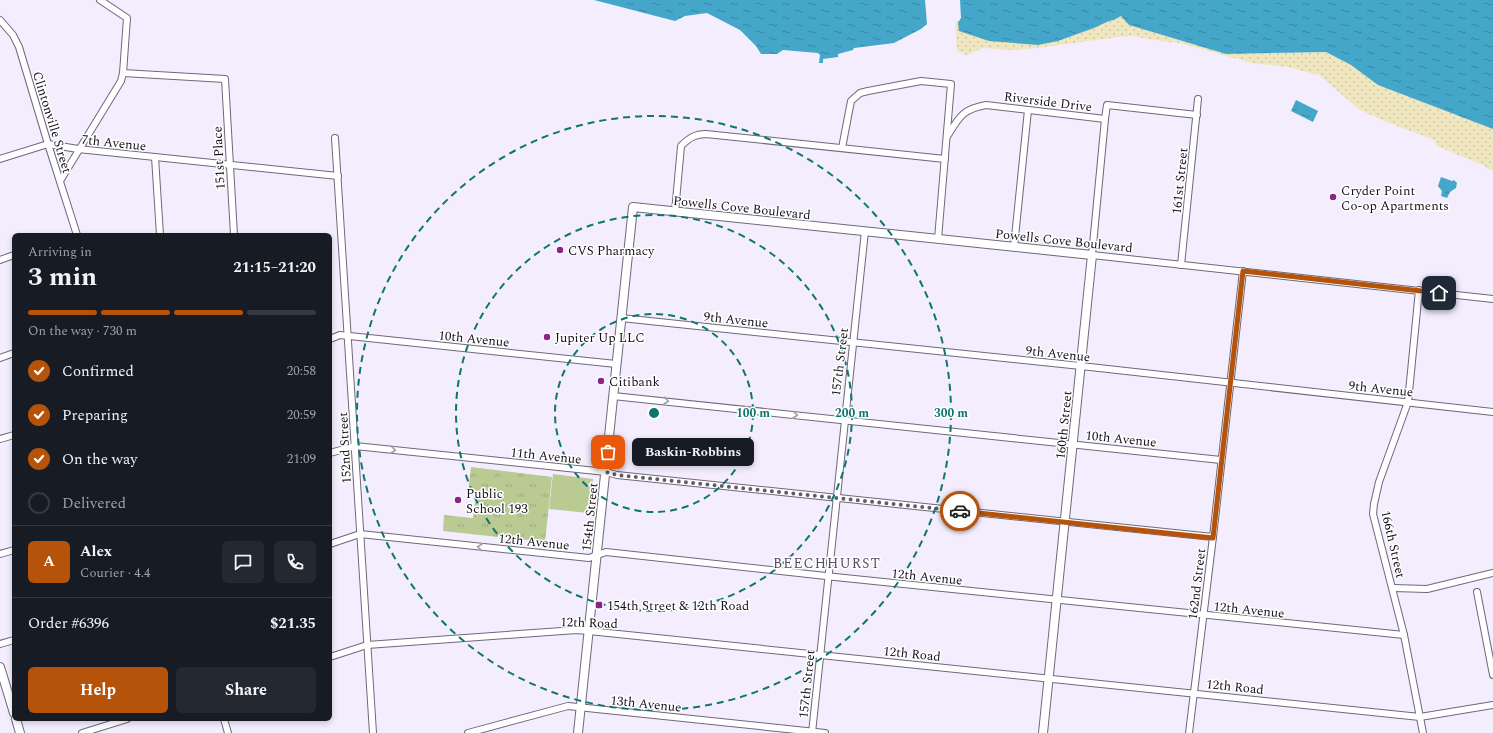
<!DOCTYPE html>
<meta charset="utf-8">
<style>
:root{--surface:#171b24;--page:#242831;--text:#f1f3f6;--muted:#9ea1a6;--line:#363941;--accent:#b45309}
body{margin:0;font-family:Spectral,serif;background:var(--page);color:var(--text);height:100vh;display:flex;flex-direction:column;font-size:15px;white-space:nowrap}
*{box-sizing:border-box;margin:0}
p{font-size:13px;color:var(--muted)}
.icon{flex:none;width:22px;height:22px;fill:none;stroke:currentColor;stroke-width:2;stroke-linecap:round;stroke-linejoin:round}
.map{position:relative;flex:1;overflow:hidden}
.sheet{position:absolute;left:12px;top:233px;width:320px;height:488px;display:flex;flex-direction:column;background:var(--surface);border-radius:6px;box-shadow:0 2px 6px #0003}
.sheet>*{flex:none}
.pin{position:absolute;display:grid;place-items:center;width:34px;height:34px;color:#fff;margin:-17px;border-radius:8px;box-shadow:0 2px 6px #0006}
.courier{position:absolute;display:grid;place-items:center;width:40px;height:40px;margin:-20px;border:3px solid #b45309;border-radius:50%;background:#fff;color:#222;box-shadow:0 1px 5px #0007}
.bubble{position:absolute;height:28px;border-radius:6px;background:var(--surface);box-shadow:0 2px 6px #0003;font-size:13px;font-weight:700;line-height:28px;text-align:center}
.headline em{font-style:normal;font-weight:700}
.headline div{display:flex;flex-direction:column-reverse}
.headline{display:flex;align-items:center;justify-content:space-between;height:68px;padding:0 16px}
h1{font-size:26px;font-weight:700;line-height:30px}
.bar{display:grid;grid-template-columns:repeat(4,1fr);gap:6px 4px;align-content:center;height:48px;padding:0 16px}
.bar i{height:5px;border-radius:3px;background:var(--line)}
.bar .selected{background:var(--accent)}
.bar p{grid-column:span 4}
.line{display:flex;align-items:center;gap:10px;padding:0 16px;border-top:1px solid var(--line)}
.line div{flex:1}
.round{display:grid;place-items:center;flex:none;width:42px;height:42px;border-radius:6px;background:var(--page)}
ol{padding:0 16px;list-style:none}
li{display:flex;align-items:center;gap:12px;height:44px}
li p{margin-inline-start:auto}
li .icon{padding:4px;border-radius:50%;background:var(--accent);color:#fff;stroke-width:4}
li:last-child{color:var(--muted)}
li i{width:22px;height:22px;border:2px solid var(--line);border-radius:50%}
.primary-button{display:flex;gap:8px;margin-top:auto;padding:8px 16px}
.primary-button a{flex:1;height:46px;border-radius:6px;background:var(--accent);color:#fff;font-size:16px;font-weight:700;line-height:46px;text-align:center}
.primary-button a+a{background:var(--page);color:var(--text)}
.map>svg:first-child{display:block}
.grass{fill:#b9cb92}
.sand{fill:url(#sand-dots)}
.park{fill:url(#park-tufts)}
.water{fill:url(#water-ripples)}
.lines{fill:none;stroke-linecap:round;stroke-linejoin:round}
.minor-casing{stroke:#6e687b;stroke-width:8}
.tertiary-casing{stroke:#6e687b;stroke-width:10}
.minor{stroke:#fff;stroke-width:6}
.tertiary{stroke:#fff;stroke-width:8}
.oneway{stroke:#a19fa3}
.done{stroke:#615d68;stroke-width:4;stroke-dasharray:0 7.2}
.route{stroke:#b45309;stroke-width:5}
.ring{fill:none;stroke:#0f766e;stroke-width:2;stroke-dasharray:7 5}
.poi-dot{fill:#8d2387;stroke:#fff;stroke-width:1.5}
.labels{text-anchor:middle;stroke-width:3;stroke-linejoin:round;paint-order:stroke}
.street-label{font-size:13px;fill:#131018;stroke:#fff}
.poi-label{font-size:13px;fill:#131018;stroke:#fff;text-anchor:start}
.neighbourhood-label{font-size:14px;letter-spacing:1px;fill:#564f62;stroke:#fff}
.centre{fill:#0f766e;stroke:#fff;stroke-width:2}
.ring-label{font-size:12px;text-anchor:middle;font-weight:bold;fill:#0f766e;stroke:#fff;stroke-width:3;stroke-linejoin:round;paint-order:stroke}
</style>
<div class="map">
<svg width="1493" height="733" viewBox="0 0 1493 733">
<defs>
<pattern id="sand-dots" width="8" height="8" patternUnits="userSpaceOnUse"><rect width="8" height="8" fill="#f0e7c1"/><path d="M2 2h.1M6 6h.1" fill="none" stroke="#cdc5a5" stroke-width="1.8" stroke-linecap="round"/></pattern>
<pattern id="park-tufts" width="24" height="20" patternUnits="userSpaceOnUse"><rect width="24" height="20" fill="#b9cb92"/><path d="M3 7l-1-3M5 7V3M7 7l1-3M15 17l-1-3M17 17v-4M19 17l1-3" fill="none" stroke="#9ead7d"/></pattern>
<pattern id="water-ripples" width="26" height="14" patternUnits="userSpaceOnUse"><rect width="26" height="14" fill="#44a7c9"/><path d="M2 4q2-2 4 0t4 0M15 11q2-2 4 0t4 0" fill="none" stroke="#3887a2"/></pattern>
</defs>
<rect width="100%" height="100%" fill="#f3edfe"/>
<!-- grass -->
<polygon class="grass" points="553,474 593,479 589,513 549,509"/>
<!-- sand -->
<polygon class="sand" points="1121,16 1129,25 1226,54 1326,52 1351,65 1378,85 1493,129 1493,170 1487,169 1485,166 1437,146 1434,140 1387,122 1360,110 1319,75 1287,67 1252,63 1180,43 1167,42 1132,36 1119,37 1029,49 1011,50 983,48 966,55 957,51 955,24 961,18 1058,41 1094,28 1109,21 1114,20"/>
<!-- park -->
<polygon class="park" points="471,467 552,477 545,542 443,531 444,515 473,518 476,494 468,493"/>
<!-- water -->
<g class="water">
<polygon points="594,0 925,0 927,24 921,29 894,43 854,48 853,50 838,54 838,57 823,59 823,63 819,63 820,55 818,53 783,50 777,54 761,54 756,46 740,30 707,13 685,16 675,21"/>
<polygon points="960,0 1493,0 1493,129 1378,85 1351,65 1326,52 1226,54 1129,25 1121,16 1114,20 1109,21 1094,28 1058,41 1038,45 989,41 959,31 958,23 961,18"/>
<polygon points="1296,100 1318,111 1313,122 1291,111"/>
<polygon points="1441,177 1452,181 1454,180 1457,183 1456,188 1450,192 1447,198 1441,196 1442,191 1438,186"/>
</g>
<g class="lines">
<defs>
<g id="minor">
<polyline points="0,20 13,35 19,47 48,144 77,235"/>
<polyline points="123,73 225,79 234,235"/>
<polyline points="1105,119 1092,255 1493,299"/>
<path d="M948,135C959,117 963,109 986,105L1105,119L1107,105L1197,115"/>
<polyline points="335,138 373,733"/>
<polyline points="842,148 851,101 860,93 868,91 921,81 951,84 938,239"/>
<polyline points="155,157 160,235"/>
<polyline points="0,159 48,144 78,149 338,176"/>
<polyline points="60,181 121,81 123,73 127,18 100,0"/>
<path d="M675,212L681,146C689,138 695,134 706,134L945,159"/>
<polyline points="1014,247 1028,110"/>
<polyline points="0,260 14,255"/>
<polyline points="1181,265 1198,99"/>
<polyline points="1419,290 1408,402 1379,482 1374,504 1373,514 1404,635 1423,733"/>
<polyline points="621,318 1081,366 1493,412"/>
<polyline points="330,339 340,335 616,364"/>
<polyline points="0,358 14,353"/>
<polyline points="613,396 1221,460"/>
<polyline points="0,439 14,435"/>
<polyline points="330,453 355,446 606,472 617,475 1213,537"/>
<polyline points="330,544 360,534 589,558 606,552 835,577 1404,635"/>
<polyline points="0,554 14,550"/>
<polyline points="1393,588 1427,589 1493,573"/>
<polyline points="1477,592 1493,675"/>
<polyline points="0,644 14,640"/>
<polyline points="330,657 367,645 576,630 589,631 1420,717 1493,705"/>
<polyline points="224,719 228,733"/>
<polyline points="82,733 127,719"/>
<polyline points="468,733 568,706 825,733"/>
<path d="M812,733C829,566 846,399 865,231"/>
<polyline points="1189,733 1213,537 1243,271"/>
</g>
<g id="tertiary">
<polyline points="0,667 14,713"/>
<polyline points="16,719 20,733"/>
<polyline points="578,733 633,207 1092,255 1043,733"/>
</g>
</defs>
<!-- minor casing -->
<use href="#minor" class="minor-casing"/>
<!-- tertiary casing -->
<use href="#tertiary" class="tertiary-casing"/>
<!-- minor -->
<use href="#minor" class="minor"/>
<!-- tertiary -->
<use href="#tertiary" class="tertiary"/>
</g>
<!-- one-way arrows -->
<defs><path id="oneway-chevron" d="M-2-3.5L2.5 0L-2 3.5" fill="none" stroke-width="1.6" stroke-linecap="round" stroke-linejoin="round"/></defs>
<g class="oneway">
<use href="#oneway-chevron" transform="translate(666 401) rotate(6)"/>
<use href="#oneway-chevron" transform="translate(795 415) rotate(6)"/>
<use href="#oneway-chevron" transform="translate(393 450) rotate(6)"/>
<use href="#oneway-chevron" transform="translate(480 547) rotate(-174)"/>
</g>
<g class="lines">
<!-- done -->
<polyline class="done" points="608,452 606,472 617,475 960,511"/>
<!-- route -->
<polyline class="route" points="960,511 1213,538 1243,271 1439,293"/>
</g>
<!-- distance rings -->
<g class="ring">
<circle cx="654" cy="413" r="99"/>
<circle cx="654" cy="413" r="198"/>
<circle cx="654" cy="413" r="297"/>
</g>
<!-- markers -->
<g class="poi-dot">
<circle cx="1333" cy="197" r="4"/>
<circle cx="560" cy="250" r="4"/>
<circle cx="547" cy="337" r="4"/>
<circle cx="601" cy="381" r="4"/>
<circle cx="458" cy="500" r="4"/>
<rect x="595" y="601" width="8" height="8" rx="2"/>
</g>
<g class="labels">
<!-- street labels -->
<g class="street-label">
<text transform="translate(1048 101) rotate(7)" y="5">Riverside Drive</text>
<text transform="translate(53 122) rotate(73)" y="5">Clintonville Street</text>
<text transform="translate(114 142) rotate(6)" y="5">7th Avenue</text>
<text transform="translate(218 158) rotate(-93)" y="5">151st Place</text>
<text transform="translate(1179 181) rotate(-84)" y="5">161st Street</text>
<text transform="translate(742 207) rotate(6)" y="5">Powells Cove Boulevard</text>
<text transform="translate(1064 240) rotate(6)" y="5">Powells Cove Boulevard</text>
<text transform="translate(736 319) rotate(6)" y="5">9th Avenue</text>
<text transform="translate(474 338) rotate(6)" y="5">10th Avenue</text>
<text transform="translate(1058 353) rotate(6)" y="5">9th Avenue</text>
<text transform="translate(839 362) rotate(-83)" y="5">157th Street</text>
<text transform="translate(1381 388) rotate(6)" y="5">9th Avenue</text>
<text transform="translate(1063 425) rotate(-84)" y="5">160th Street</text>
<text transform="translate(1121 438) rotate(6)" y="5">10th Avenue</text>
<text transform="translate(344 448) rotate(-93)" y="5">152nd Street</text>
<text transform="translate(546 455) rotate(6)" y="5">11th Avenue</text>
<text transform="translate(589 517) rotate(-84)" y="5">154th Street</text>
<text transform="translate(534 541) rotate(6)" y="5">12th Avenue</text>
<text transform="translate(1394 544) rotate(77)" y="5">166th Street</text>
<text transform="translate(927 576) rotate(6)" y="5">12th Avenue</text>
<text transform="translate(1196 584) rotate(-83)" y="5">162nd Street</text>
<text transform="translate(1249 609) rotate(6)" y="5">12th Avenue</text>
<text transform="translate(589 622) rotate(2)" y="5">12th Road</text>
<text transform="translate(912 653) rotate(6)" y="5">12th Road</text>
<text transform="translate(806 684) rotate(-84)" y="5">157th Street</text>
<text transform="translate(1235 686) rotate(6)" y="5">12th Road</text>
<text transform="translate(646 703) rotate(6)" y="5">13th Avenue</text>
</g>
<!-- poi labels -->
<g class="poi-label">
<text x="1341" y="195">Cryder Point<tspan x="1341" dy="15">Co-op Apartments</tspan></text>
<text x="568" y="255">CVS Pharmacy</text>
<text x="555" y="342">Jupiter Up LLC</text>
<text x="609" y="386">Citibank</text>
<text x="466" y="498">Public<tspan x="466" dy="15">School 193</tspan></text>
<text x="607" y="610">154th Street &amp; 12th Road</text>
</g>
<!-- neighbourhood labels -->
<g class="neighbourhood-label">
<text x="827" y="568">BEECHHURST</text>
</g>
</g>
<circle cx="654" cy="413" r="6" class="centre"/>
<g class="ring-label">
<text x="753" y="417">100 m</text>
<text x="852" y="417">200 m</text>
<text x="951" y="417">300 m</text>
</g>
</svg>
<div class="pin" style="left:608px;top:452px;background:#ea580c"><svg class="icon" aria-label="bag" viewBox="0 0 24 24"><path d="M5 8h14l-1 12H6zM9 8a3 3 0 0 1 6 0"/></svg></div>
<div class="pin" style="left:1439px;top:293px;background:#1f2937"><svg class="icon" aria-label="home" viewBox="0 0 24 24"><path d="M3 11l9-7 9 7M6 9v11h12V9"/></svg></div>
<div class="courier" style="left:960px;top:511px"><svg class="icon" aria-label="car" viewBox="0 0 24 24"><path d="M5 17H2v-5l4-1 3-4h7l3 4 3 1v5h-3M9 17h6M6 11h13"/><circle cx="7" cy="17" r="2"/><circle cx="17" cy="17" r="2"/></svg></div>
<div class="bubble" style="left:632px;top:438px;width:122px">Baskin-Robbins</div>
<section class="sheet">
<div class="headline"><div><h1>3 min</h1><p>Arriving in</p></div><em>21:15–21:20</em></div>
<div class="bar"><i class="selected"></i><i class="selected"></i><i class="selected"></i><i></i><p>On the way · 730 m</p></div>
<ol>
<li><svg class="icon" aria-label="check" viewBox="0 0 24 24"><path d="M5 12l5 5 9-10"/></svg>Confirmed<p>20:58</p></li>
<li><svg class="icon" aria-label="check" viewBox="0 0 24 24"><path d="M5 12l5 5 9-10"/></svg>Preparing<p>20:59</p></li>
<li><svg class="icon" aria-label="check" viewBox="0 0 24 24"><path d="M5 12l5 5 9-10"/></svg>On the way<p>21:09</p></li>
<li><i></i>Delivered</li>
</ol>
<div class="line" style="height:72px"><b class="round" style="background:var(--accent);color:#fff">A</b><div><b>Alex</b><p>Courier · 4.4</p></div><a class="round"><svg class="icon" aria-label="chat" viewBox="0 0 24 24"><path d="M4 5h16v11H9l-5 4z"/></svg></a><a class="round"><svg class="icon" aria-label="phone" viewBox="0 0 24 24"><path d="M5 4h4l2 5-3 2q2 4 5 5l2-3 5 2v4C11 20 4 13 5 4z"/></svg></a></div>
<div class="line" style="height:52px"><div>Order #6396</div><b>$21.35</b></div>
<div class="primary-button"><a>Help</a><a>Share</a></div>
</section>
</div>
